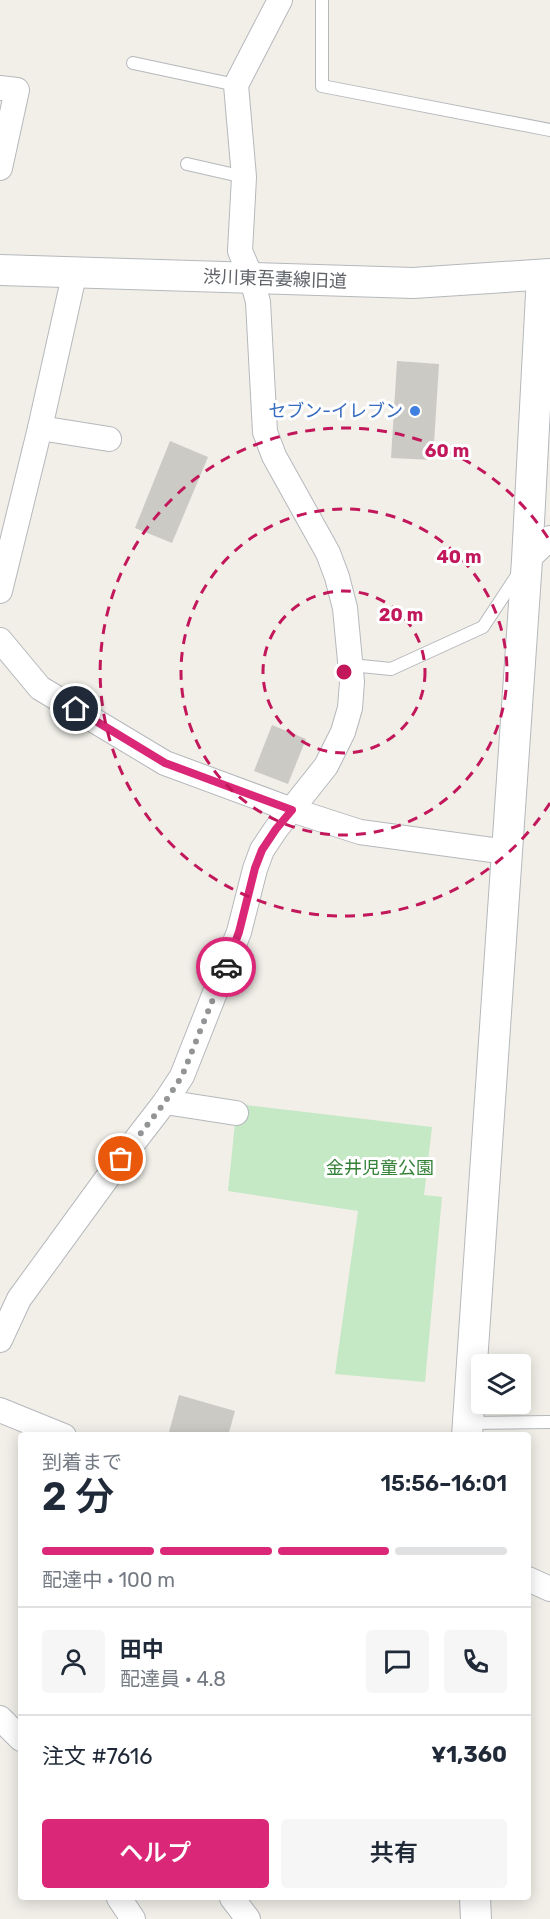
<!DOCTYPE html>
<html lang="ja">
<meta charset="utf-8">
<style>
:root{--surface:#fff;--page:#f6f6f7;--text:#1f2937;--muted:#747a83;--line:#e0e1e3;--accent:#db2777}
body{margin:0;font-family:Rubik,"Noto Sans JP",sans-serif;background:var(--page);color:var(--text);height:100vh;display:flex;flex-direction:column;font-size:22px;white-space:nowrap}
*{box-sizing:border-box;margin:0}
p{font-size:20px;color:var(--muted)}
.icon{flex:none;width:33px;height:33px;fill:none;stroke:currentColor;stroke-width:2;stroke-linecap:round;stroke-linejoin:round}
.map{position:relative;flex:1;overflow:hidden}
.sheet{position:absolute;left:18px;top:1432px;width:513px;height:468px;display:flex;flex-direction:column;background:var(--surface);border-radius:6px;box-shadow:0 3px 15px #0003}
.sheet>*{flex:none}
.fabs{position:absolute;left:471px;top:1354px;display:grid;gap:12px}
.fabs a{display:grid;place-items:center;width:60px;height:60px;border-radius:6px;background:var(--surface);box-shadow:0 3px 15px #0003;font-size:30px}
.pin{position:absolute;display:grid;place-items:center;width:51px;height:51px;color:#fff;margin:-26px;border:3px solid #fff;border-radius:50%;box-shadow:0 2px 6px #0007}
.courier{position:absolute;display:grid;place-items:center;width:60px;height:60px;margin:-30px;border:4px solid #db2777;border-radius:50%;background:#fff;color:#222;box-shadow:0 2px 8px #0007}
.headline em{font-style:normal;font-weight:600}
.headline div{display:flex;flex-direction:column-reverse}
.headline{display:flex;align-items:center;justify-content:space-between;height:102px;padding:0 24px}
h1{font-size:39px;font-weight:600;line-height:45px}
.bar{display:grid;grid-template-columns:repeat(4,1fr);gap:9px 6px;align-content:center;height:72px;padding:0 24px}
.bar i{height:8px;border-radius:4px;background:var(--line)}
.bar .selected{background:var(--accent)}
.bar p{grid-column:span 4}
.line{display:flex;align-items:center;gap:15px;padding:0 24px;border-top:2px solid var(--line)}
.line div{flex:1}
.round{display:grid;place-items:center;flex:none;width:63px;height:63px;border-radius:6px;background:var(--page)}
.action{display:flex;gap:12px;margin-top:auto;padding:12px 24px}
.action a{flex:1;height:69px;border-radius:6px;background:var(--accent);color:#fff;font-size:24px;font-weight:600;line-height:69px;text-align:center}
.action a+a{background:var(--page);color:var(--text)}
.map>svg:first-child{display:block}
.green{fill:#c5e8c5}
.building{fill:#cccac5}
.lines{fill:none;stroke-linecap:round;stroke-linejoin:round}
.service-casing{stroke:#b5b8bc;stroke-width:14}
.minor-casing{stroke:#b5b8bc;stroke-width:26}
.tertiary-casing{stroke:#b5b8bc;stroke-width:32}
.service{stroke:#fff;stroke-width:12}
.minor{stroke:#fff;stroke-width:24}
.tertiary{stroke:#fff;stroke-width:30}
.done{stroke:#929495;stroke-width:6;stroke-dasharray:0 10.8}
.route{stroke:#db2777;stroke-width:8}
.ring{fill:none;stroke:#c2185b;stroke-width:3;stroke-dasharray:10 8}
.shop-dot{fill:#3f7fe0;stroke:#fff;stroke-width:2}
.labels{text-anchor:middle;stroke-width:6;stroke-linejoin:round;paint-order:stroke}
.street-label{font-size:18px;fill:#5f6368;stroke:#fff}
.shop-label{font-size:18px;fill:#366cbe;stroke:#fff;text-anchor:end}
.park-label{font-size:18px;fill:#348238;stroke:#fff}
.centre{fill:#c2185b;stroke:#fff;stroke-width:3}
.ring-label{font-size:18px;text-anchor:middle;font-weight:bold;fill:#c2185b;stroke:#fff;stroke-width:6;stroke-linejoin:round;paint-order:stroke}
</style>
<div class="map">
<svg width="550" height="1919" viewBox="0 0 550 1919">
<rect width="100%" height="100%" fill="#f1efe8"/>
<!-- green -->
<polygon class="green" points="237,1104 432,1127 424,1195 442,1197 425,1382 335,1374 358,1211 228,1191"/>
<!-- building -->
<g class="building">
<polygon points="397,361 439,364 433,460 391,458"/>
<polygon points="170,441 208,457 172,543 135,528"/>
<polygon points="272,725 306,739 288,784 254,771"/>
<polygon points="179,1395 235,1411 228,1436 168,1436"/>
</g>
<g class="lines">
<defs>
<g id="service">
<polyline points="322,0 322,86 550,130"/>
<polyline points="133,63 236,85"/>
<polyline points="187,164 244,177"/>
<polyline points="351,665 391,669 483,627 518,574"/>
<polyline points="468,1423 550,1422"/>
</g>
<g id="minor">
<polyline points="0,88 17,90 0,168"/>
<polyline points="40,428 109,439"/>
<polyline points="527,560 550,538"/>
<polyline points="0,591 40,428 75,271"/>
<polyline points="0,640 40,688 165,763 292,810 360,832 507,852"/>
<polyline points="165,1102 236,1113"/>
<polyline points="0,1340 19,1299 121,1159 165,1102 182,1076 239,932 255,869 262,850 276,829 326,766 343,732 350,708 352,682 345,608 337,577 328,553 274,456 265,432 258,302 252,279 240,251 244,177 236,85 280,0"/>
<polyline points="0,1410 64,1436"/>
<polyline points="528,1579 550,1589"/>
<polyline points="0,1718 21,1739"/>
<polyline points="119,1898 133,1919"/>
<polyline points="232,1898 248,1919"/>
</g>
<g id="tertiary">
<polyline points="0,270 413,283 550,274"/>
<polyline points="467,1436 527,560 542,275"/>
<polyline points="475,1898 476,1919"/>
</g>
</defs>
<!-- service casing -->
<use href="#service" class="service-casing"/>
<!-- minor casing -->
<use href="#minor" class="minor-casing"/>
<!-- tertiary casing -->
<use href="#tertiary" class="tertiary-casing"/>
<!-- service -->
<use href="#service" class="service"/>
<!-- minor -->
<use href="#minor" class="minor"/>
<!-- tertiary -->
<use href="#tertiary" class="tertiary"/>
</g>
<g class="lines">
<!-- done -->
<polyline class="done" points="121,1159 165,1102 182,1076 226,967"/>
<!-- route -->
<polyline class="route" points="76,709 165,763 292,810 276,829 262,850 255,868 239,932 226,967"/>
</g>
<!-- distance rings -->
<g class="ring">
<circle cx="344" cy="672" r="81"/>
<circle cx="344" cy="672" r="163"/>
<path d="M550 803A244 244 0 1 1 550 541"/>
</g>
<!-- markers -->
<circle class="shop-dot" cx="415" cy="411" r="6"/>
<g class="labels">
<!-- street labels -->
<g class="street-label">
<text transform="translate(275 279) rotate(2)" y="6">渋川東吾妻線旧道</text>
</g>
<!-- shop labels -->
<g class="shop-label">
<text x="403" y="417">セブン-イレブン</text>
</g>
<!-- park labels -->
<g class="park-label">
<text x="380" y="1174">金井児童公園</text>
</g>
</g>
<circle cx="344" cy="672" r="9" class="centre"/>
<g class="ring-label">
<text x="447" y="457">60 m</text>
<text x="459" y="563">40 m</text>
<text x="401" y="621">20 m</text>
</g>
</svg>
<div class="fabs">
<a><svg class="icon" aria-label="layers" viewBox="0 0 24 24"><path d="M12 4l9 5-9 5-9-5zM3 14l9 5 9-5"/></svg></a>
</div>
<div class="pin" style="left:121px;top:1159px;background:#ea580c"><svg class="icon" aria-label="bag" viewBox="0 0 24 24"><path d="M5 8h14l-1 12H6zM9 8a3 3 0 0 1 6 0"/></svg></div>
<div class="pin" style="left:76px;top:709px;background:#1f2937"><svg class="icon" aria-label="home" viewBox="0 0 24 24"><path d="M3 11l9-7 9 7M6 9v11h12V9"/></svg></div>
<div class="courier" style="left:226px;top:967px"><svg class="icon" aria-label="car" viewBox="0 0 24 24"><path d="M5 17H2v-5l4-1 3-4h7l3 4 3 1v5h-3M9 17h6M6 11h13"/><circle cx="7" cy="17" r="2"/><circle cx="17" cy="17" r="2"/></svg></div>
<section class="sheet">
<div class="headline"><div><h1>2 分</h1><p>到着まで</p></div><em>15:56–16:01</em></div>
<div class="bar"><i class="selected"></i><i class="selected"></i><i class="selected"></i><i></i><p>配達中 · 100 m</p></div>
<div class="line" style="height:108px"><a class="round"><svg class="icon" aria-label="person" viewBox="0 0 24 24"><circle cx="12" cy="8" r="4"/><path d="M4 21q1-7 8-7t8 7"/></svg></a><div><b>田中</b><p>配達員 · 4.8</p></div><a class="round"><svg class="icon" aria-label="chat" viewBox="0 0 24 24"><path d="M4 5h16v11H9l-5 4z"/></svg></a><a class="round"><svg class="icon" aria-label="phone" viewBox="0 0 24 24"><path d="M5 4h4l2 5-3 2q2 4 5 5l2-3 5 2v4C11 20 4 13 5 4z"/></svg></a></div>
<div class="line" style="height:78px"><div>注文 #7616</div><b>¥1,360</b></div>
<div class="action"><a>ヘルプ</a><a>共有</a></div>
</section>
</div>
